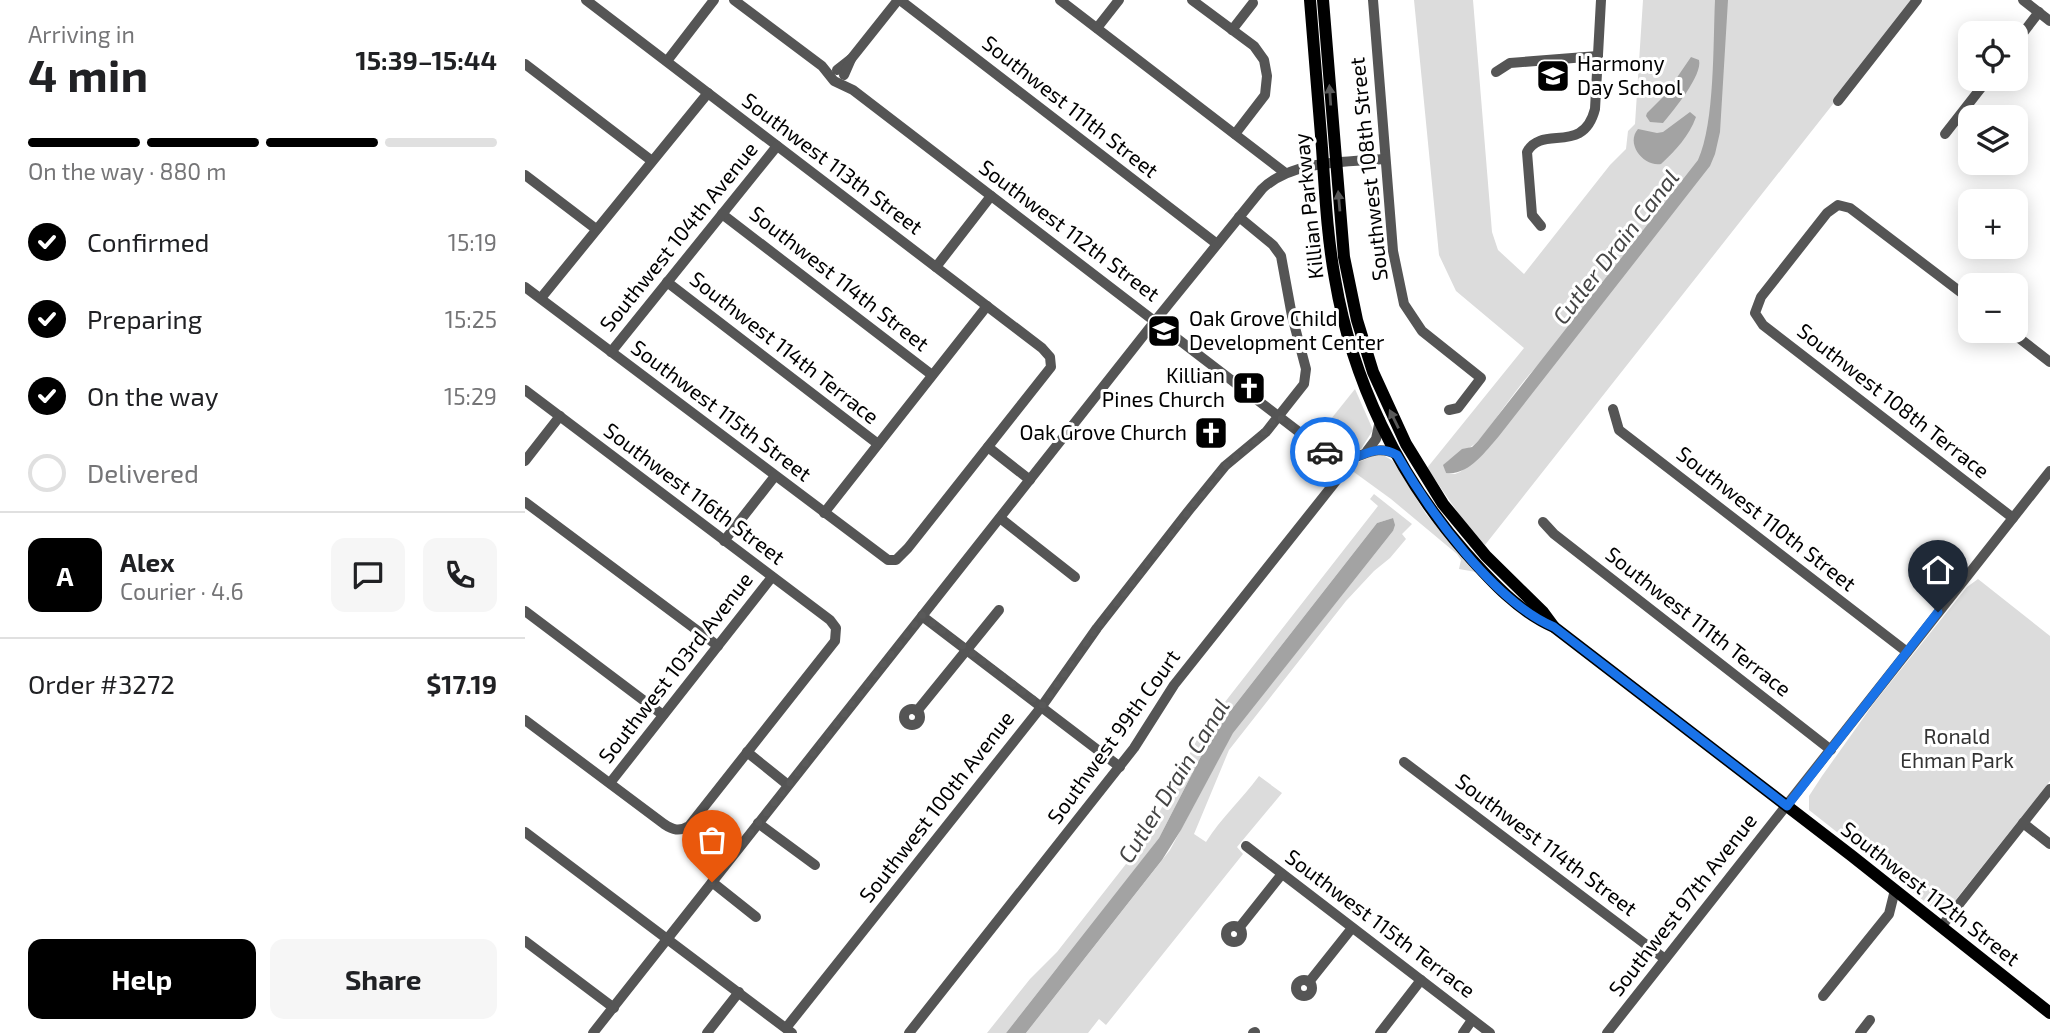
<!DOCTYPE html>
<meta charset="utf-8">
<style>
:root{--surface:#fff;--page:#f6f6f6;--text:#202124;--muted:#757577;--line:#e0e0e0;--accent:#000}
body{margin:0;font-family:"Exo 2",sans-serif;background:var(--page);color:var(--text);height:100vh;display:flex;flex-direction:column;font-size:26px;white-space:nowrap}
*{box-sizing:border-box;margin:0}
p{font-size:23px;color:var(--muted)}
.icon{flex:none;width:38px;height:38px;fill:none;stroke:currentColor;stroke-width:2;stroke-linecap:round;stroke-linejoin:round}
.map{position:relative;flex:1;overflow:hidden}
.panel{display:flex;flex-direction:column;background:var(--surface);width:525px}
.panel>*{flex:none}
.controls{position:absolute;left:1433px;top:21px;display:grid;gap:14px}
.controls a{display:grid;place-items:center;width:70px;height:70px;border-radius:14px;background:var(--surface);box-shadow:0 4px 18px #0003;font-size:35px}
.pin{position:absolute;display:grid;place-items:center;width:60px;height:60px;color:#fff;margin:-72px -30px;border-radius:50% 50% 50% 0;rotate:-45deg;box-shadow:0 0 7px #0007}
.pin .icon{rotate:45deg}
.courier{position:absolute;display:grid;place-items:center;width:70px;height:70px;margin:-35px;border:5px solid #1a73e8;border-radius:50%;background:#fff;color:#222;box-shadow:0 2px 9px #0007}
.head em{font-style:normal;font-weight:700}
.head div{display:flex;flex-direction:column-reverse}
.head{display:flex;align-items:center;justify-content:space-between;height:119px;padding:0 28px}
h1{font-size:46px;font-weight:700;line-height:52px}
.bar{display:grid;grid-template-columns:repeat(4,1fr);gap:10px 7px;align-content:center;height:84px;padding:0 28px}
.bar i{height:9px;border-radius:5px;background:var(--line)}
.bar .selected{background:var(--accent)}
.bar p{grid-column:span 4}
.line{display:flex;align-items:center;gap:18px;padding:0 28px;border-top:2px solid var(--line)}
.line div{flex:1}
.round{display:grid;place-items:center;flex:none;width:74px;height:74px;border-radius:14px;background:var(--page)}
ol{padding:0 28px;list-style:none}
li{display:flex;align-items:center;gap:21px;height:77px}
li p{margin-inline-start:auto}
li .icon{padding:7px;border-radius:50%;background:var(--accent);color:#fff;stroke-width:4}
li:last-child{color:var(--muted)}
li i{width:38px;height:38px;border:4px solid var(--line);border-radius:50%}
.cta{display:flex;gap:14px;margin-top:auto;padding:14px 28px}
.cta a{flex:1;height:80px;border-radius:14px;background:var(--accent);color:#fff;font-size:28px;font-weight:700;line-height:80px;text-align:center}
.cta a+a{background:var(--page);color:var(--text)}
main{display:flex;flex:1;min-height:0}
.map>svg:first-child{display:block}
.green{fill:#dcdcdc;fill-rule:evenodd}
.water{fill:#a3a3a3}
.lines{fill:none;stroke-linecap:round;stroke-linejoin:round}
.minor{stroke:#555;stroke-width:10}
.major{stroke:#000;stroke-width:12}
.oneway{fill:#595959}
.done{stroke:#595959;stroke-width:7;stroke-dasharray:0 12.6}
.route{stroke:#1a73e8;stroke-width:9}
.labels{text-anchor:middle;stroke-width:6;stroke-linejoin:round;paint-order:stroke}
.poi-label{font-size:21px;fill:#000;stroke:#fff;text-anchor:start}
.street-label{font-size:21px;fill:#000;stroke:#fff}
.park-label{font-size:21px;fill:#333;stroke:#fff}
.water-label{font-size:23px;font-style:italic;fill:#444;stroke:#fff}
</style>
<main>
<section class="panel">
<div class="head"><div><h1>4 min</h1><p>Arriving in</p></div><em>15:39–15:44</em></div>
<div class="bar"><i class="selected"></i><i class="selected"></i><i class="selected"></i><i></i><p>On the way · 880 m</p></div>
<ol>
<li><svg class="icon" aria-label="check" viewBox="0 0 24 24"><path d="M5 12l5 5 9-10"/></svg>Confirmed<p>15:19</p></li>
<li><svg class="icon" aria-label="check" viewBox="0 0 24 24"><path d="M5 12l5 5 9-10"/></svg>Preparing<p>15:25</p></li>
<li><svg class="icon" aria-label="check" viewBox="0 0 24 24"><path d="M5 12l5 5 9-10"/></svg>On the way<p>15:29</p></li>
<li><i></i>Delivered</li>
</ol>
<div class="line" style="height:126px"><b class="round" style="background:var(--accent);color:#fff">A</b><div><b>Alex</b><p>Courier · 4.6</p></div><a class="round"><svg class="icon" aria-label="chat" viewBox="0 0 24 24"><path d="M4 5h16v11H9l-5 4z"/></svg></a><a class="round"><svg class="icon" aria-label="phone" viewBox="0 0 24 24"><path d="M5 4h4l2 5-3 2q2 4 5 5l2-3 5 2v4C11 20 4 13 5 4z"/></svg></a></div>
<div class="line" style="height:91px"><div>Order #3272</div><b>$17.19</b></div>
<div class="cta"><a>Help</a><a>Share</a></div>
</section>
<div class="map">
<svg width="1525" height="1033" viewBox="0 0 1525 1033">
<rect width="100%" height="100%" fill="#fff"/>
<!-- green -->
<g class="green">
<path d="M889,0H948L967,232L973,250L999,274L1085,165L1101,149L1103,131L1110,124L1118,0H1390L960,545L936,517L902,468L999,348L931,291L914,255ZM1016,362L956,456L935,472L930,474L921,473L919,465C928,454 944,451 954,440C975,415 993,385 1016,362Z"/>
<polygon points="830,389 848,430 836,449 819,454 794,434"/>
<polygon points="855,453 868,461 901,514 951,572 934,569 936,560 932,554 866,499 822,467"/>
<path d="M849,494L887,524L877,534L881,539L865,558L849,571L821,601L704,750L669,834L681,842C696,818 717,799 734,776L757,793L712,847L718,854L581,1025L574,1019L563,1033H501L645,850L708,732L868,531V518L852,523L688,733L634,838L539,962L532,968L481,1033H462L505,979L532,952L608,855L635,811L675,734L853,506L845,499Z"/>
<polygon points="1453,579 1525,636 1525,781 1421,912 1413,912 1284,810 1284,796 1297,776 1349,703 1442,587"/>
</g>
<!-- water -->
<g class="water">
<path d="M1190,0H1203L1195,132L1190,154L1185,166L974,436C960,452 943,476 921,473L918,465L937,449L947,447L953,441L1173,160C1190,123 1188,42 1190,0Z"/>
<path d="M1166,57L1174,60C1178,75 1148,111 1138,123L1125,122L1121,116L1122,113L1140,95Z"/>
<path d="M1165,112L1171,117C1164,136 1151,150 1136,164C1119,167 1100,144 1113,129L1132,133L1138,132Z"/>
<polygon points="868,518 870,525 868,531 708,733 656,830 637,860 501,1033 481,1033 634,838 688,733 852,523"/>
</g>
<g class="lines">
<!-- minor -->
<g class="minor">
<path d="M209,0L297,66L309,81L328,90L804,455C830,470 844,439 872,455"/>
<polyline points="375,0 692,244"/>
<polyline points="535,0 759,172"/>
<polyline points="667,0 729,46 739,60 742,76 740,95 710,134"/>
<polyline points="848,0 868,251 879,304 897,331 956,378 933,408 924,410"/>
<polyline points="1498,0 1525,21"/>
<polyline points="572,28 594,0"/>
<polyline points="707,30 728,3"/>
<polyline points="1491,42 1514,12"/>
<polyline points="142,61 189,0"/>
<polyline points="0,64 127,161"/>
<polyline points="312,70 326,59 373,0"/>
<polyline points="971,72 985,63 1073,56"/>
<polyline points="319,75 326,59"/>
<polyline points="1313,101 1392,0"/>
<polyline points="1420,134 1463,79"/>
<polyline points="0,175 71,229"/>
<polyline points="197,214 407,375"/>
<path d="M1016,226L1007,215L1002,152C1017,124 1058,156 1070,109L1076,0"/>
<polyline points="411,267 466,196"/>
<polyline points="142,282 353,444"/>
<polyline points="0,287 363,560 371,560 383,548 526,367 525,357 517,348 61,0"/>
<polyline points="16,298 183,93"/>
<polyline points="1446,300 1325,208 1313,205 1302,213 1236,297 1230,313 1238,325 1488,518"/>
<polyline points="1485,331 1525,362"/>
<polyline points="86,352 252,146"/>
<path d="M0,390L305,620L311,628L310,641L164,826C154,832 148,830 139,824L0,720"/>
<polyline points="1088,409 1094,430 1382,652"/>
<polyline points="463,447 505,480"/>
<polyline points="842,451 851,439 855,420"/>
<polyline points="0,461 35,416"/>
<polyline points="0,502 193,646"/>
<polyline points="299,513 462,306"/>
<polyline points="475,518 550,577"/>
<polyline points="1018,522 1029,534 1306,750"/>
<polyline points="199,541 250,476"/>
<polyline points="0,611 138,715"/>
<polyline points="397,616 595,767"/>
<circle cx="387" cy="717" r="8"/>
<polyline points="392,711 474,610"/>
<polyline points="222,752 263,785"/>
<polyline points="879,762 1140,959"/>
<polyline points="85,783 247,577"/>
<polyline points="233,823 290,865"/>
<polyline points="1498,823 1525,844"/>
<polyline points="0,832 267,1033"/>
<polyline points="721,846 965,1033"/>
<polyline points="187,882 231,917"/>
<circle cx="709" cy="934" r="8"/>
<polyline points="1416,927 1525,789"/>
<polyline points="714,928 757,874"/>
<polyline points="0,941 89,1008"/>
<circle cx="779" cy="988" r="8"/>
<polyline points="784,982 827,928"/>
<polyline points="1298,996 1364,914 1370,890"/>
<polyline points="261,1028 517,706 572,628 665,509 700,466 741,432 779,384 781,369 767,316 756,256 748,245 714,217"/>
<path d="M68,1033L630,321L737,189C767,160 820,162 860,159"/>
<polyline points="182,1033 214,992"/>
<polyline points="384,1033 609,748 649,685 811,481 817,460"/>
<polyline points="728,1033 730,1032"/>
<polyline points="855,1033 896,980"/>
<polyline points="938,1033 947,1020"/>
<polyline points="1082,1033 1525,471"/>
<polyline points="1335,1033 1345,1020"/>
</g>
<!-- major -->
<g class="major">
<path d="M785,0C789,49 793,98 797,148C800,191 802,236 810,279C827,380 873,476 941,553C966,581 994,612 1029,627L1327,856L1525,1013"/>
<polyline points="798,0 819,257 832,320 848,372 881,444 918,504 961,556 1018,612 1029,627"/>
</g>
</g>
<!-- one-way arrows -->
<defs><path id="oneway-solid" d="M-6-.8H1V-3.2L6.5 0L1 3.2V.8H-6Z" transform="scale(1.75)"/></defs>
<g class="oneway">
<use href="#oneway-solid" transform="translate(805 95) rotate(-94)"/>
<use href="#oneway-solid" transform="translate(814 201) rotate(-95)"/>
<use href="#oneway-solid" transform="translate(869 419) rotate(-116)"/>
</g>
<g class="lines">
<!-- done -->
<polyline class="done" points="187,882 397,615 517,706 572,628 697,469 732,440 753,416 800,452"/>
<!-- route -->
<path class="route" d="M800,452C830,474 841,438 872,455C904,511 968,601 1029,627L1262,806L1413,612"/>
</g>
<!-- icons -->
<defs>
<symbol id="school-square" viewBox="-11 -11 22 22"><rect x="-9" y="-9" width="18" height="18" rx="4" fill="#000" stroke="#fff"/><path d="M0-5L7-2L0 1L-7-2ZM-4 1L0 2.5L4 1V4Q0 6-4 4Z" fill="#fff"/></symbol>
<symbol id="church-square" viewBox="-11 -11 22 22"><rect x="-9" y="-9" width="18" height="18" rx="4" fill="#000" stroke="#fff"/><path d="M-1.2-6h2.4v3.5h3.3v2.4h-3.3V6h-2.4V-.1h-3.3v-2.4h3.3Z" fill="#fff"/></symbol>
</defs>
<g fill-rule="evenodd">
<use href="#school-square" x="1009" y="57" width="38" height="38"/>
<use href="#school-square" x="620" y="312" width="38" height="38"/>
<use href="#church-square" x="705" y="369" width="38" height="38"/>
<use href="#church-square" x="667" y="414" width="38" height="38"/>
</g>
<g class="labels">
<!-- poi labels -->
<g class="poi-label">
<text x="1052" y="71">Harmony<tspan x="1052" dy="24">Day School</tspan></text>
<text x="664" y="326">Oak Grove Child<tspan x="664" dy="24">Development Center</tspan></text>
<text x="700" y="383" text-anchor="end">Killian<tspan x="700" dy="24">Pines Church</tspan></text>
<text x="662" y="440" text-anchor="end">Oak Grove Church</text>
</g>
<!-- street labels -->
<g class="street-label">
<text transform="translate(545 107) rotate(38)" y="7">Southwest 111th Street</text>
<text transform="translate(307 164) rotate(37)" y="7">Southwest 113th Street</text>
<text transform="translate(844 169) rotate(-96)" y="7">Southwest 108th Street</text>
<text transform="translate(784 206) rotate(-96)" y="7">Killian Parkway</text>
<text transform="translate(544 231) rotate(37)" y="7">Southwest 112th Street</text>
<text transform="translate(154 237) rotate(-51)" y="7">Southwest 104th Avenue</text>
<text transform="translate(314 279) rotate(38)" y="7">Southwest 114th Street</text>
<text transform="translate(259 348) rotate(38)" y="7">Southwest 114th Terrace</text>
<text transform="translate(1368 401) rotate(38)" y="7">Southwest 108th Terrace</text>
<text transform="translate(196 411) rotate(37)" y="7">Southwest 115th Street</text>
<text transform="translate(169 494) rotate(37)" y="7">Southwest 116th Street</text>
<text transform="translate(1241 519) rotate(38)" y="7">Southwest 110th Street</text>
<text transform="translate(1173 622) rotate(38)" y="7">Southwest 111th Terrace</text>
<text transform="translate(151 668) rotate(-52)" y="7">Southwest 103rd Avenue</text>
<text transform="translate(589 737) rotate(-54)" y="7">Southwest 99th Court</text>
<text transform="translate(412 807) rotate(-52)" y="7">Southwest 100th Avenue</text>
<text transform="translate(1021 845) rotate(37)" y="7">Southwest 114th Street</text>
<text transform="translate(1405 894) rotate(38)" y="7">Southwest 112th Street</text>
<text transform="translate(1158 905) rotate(-52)" y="7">Southwest 97th Avenue</text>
<text transform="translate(855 924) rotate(37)" y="7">Southwest 115th Terrace</text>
</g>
<!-- park labels -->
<g class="park-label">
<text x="1432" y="744">Ronald<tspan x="1432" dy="24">Ehman Park</tspan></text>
</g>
<!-- water labels -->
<g class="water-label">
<text transform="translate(1091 247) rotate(-52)" y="8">Cutler Drain Canal</text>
<text transform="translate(649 781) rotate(-58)" y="8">Cutler Drain Canal</text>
</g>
</g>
</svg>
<div class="controls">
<a><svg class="icon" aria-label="locate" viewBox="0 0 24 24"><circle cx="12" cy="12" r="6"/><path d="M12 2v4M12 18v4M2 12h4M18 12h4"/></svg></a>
<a><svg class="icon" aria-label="layers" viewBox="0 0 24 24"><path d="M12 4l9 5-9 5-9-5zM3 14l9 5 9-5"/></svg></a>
<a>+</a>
<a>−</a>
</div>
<div class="pin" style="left:187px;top:882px;background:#ea580c"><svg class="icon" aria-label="bag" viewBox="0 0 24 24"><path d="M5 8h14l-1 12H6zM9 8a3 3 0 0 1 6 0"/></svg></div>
<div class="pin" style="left:1413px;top:612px;background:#1f2937"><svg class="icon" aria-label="home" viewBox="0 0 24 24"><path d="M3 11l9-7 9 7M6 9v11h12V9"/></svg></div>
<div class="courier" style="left:800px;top:452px"><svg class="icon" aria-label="car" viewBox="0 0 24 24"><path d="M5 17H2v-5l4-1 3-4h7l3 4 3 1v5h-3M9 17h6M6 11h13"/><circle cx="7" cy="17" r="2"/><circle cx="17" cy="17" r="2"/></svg></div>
</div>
</main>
